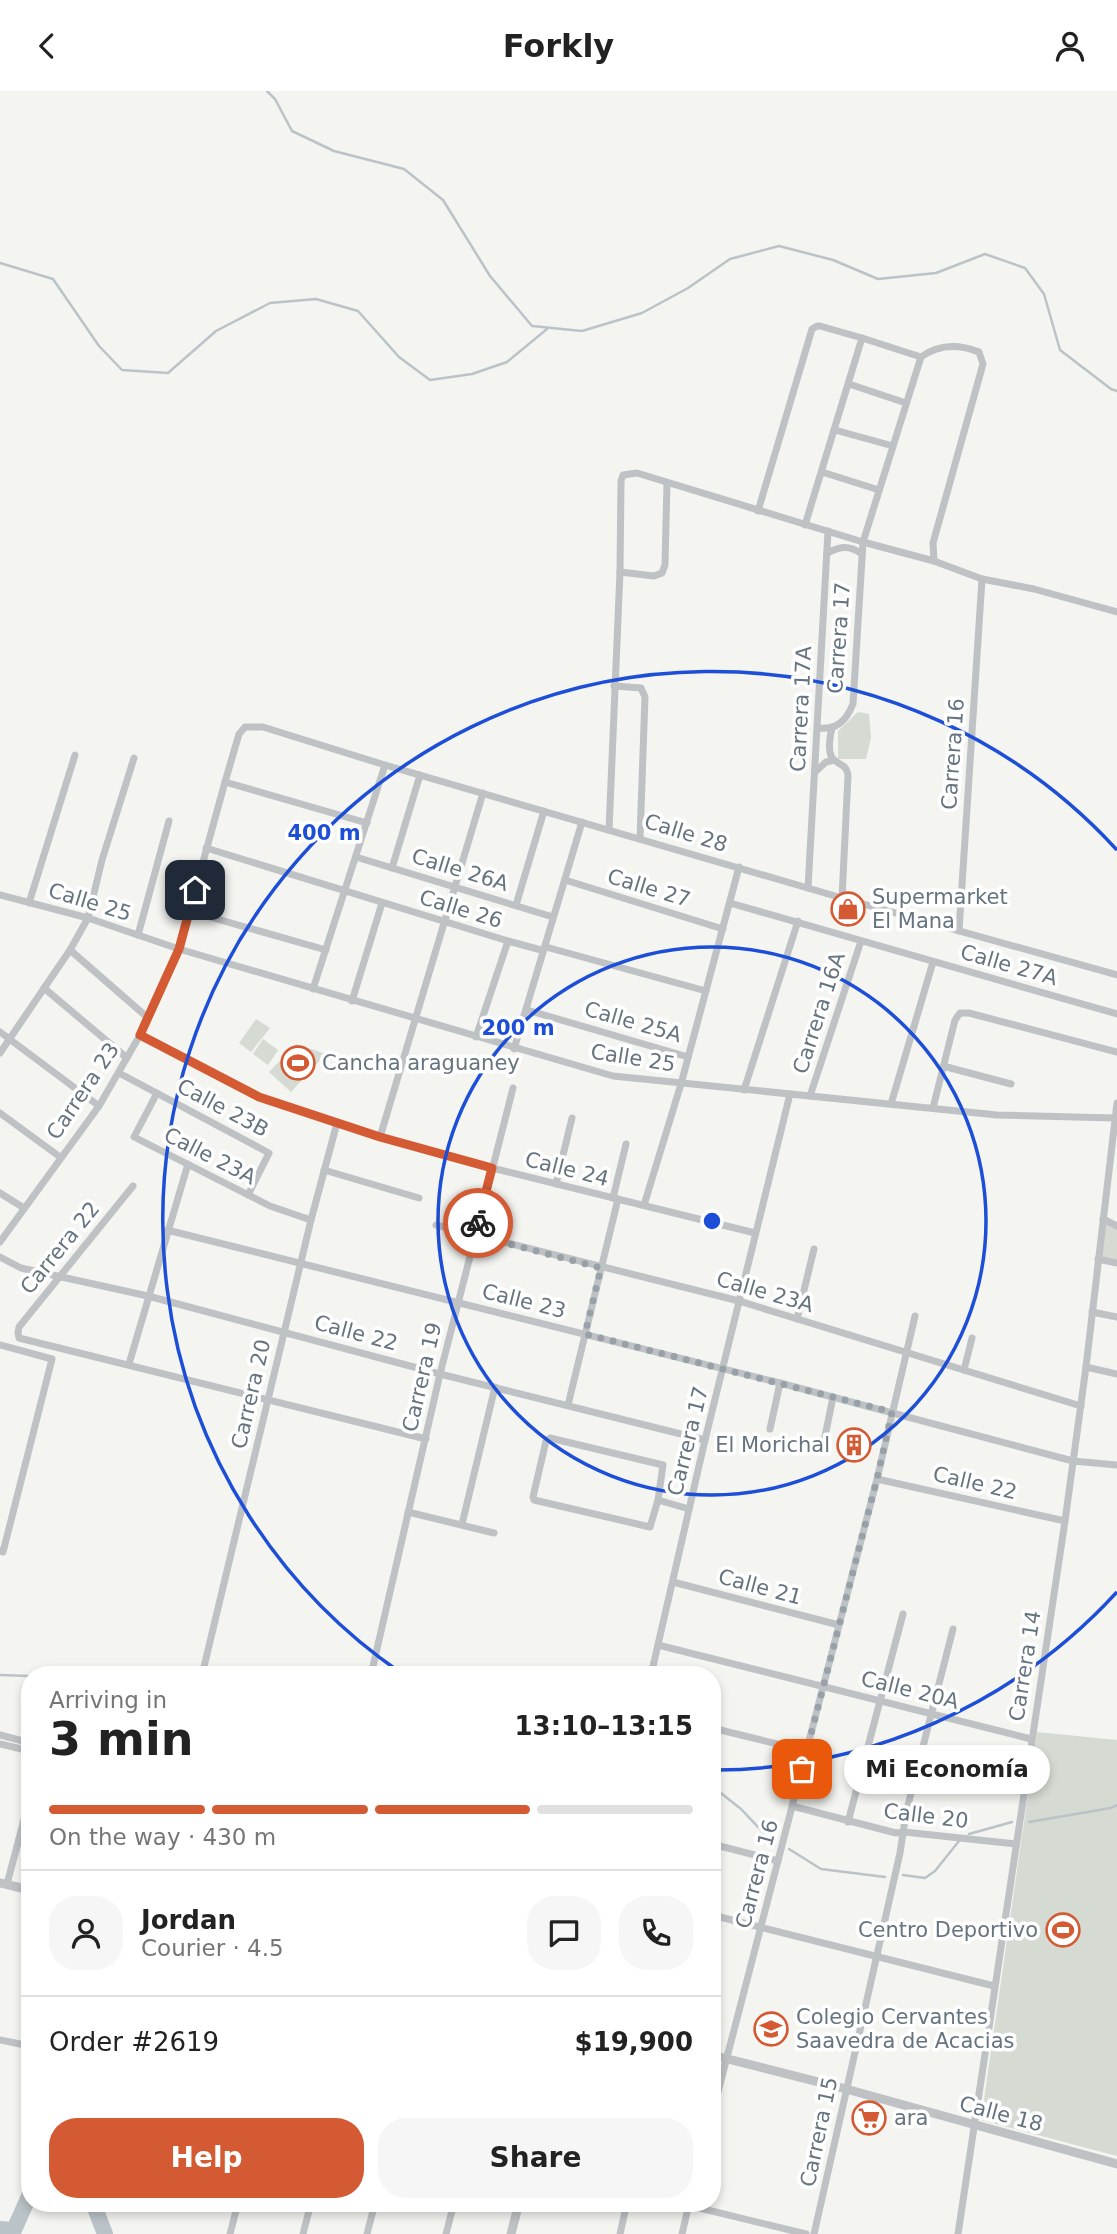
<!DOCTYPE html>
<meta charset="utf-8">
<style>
:root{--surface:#fff;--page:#f6f6f6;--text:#222;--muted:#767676;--line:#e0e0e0;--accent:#d35a32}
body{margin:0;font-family:"DejaVu Sans",sans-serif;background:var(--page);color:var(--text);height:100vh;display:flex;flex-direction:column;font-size:26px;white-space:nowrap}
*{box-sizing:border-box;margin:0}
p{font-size:23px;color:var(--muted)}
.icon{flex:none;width:38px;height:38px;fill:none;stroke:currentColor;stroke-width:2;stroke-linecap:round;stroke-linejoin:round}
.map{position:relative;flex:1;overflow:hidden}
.side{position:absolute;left:21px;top:1575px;width:700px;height:546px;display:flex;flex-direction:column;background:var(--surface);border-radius:28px;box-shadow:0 4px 10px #0003}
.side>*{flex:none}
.pin{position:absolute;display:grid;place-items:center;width:60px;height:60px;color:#fff;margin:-30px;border-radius:14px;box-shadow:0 4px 10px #0006}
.courier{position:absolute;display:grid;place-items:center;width:70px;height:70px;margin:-35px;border:5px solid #d35a32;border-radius:50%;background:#fff;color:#222;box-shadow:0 2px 9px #0007}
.bubble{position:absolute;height:49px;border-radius:24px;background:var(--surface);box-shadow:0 4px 10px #0003;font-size:23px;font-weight:700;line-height:49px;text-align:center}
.headline em{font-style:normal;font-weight:700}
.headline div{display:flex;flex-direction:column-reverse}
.headline{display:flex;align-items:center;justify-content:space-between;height:119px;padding:0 28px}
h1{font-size:46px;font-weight:700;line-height:52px}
.bar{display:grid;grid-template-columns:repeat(4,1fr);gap:10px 7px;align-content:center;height:84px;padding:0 28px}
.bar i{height:9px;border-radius:5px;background:var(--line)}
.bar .on{background:var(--accent)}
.bar p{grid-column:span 4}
.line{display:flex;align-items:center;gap:18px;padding:0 28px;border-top:2px solid var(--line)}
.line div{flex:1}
.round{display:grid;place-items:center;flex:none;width:74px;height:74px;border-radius:28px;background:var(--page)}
.button{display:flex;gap:14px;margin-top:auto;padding:14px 28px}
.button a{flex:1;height:80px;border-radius:28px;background:var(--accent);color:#fff;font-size:28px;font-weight:700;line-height:80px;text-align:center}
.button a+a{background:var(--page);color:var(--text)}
header{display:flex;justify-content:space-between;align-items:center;height:91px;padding:0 28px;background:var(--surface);font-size:32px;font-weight:700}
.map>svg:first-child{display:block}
.green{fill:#d5dbd2}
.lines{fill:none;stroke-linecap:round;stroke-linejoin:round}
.stream{stroke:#bac3c8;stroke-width:2.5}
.river{stroke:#bac3c8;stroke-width:16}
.minor{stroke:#bec2c5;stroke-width:7}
.tertiary{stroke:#bec2c5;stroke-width:9}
.done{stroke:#98a1a7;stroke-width:7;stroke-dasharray:0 12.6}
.route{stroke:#d35a32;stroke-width:9}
.ring{fill:none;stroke:#1d4ed8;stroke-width:3.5}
.labels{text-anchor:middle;stroke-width:7;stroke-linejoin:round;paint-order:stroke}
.street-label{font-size:21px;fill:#66747f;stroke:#fff}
.poi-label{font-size:21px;fill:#66747f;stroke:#fff;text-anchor:start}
.centre{fill:#1d4ed8;stroke:#fff;stroke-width:3.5}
.ring-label{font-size:21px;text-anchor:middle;font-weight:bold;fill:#1d4ed8;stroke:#fff;stroke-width:7;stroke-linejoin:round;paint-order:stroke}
</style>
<header><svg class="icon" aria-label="back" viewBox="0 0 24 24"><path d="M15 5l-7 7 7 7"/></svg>Forkly<svg class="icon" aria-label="person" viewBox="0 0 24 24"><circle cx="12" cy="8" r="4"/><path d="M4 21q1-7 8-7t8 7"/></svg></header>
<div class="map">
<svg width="1117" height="2143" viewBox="0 0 1117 2143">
<rect width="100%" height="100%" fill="#f4f4f1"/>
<!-- green -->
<g class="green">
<polygon points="858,621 869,623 871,647 866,668 838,668 838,640"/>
<polygon points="256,928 270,937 251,961 239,952"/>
<polygon points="263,948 278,959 268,974 253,963"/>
<polygon points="296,953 326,963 291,1001 269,981"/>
<polygon points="1106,1133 1117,1138 1117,1170 1101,1166"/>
<polygon points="1037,1641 1117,1649 1117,2065 981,2029"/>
</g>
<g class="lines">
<!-- stream -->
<g class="stream">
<polyline points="267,0 275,8 292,40 334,60 404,78 443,109 490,185 532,235 582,240 642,222 688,197 730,168 779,155 833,169 878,188 936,182 985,163 1025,177 1044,203 1060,259 1111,298 1117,300"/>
<polyline points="0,172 53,188 99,255 122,279 168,282 216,240 270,212 316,208 358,220 399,266 430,289 472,283 507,271 547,238"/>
<polyline points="0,1584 30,1585"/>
<polyline points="712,1695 741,1718 775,1754"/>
<polyline points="1029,1731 1111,1717 1117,1714"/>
<polyline points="969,1743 1012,1731"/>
<polyline points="789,1758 821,1778 885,1786"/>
<polyline points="903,1784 925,1787 935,1780 959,1750"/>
</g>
<!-- river -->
<g class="river">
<polyline points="93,2112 105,2143"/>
<polyline points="0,2138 14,2139 30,2103"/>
</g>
<!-- minor -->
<g class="minor">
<path d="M862,247L921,266C939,253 959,253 979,261L983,273L933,452L934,470"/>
<polyline points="849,293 906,312"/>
<polyline points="835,339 893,355"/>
<polyline points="822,381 879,399"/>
<polyline points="758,420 812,238 817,235 820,235 862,247 805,434"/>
<path d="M827,462C841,455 849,454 862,463"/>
<polyline points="620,481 654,485 662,482 665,474 667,392"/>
<polyline points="614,595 641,597 645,606 640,747"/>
<path d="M818,637C837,639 846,630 853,613L863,451L921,266"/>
<path d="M832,637C830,644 827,661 833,668C840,675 847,673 848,685L842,807"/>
<polyline points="815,681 826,671 834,669"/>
<polyline points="225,691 367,732"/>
<polyline points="609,739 620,481 621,390 623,384 637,382 863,451 934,470 982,488 1034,498 1117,521"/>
<polyline points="206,757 508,850 541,859 546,856 706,900"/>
<polyline points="356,766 553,826"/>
<polyline points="392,777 420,684"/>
<polyline points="565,789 723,838"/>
<polyline points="808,797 828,440"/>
<polyline points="0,804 88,827 179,858 613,985 997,1024 1115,1027"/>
<polyline points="29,812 75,664"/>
<polyline points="730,812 1117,923"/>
<polyline points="516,814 544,720"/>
<polyline points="189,820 326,859"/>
<polyline points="959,840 982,488"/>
<polyline points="138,844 169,730"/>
<polyline points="70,859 148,927"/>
<polyline points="44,897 127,967"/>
<polyline points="313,898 385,674"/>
<polyline points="352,910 382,812"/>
<polyline points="527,919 688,966"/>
<polyline points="0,941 99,1015"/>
<polyline points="140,944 259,1006 380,1046 492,1077 755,1142"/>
<polyline points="476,946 508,850"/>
<polyline points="514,958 582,731"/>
<polyline points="0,962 70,859 88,827 102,769 134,667"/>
<polyline points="943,975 1011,993"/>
<polyline points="119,982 269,1062 248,1104"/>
<polyline points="744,999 798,830"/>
<polyline points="157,1002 134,1046 270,1115 311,1129"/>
<polyline points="810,1005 861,850"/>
<polyline points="891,1013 933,871"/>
<polyline points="933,1017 955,929 960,922 969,922 1117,961"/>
<polyline points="0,1022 60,1066"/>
<polyline points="380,1046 483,702"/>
<polyline points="324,1079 419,1107"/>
<polyline points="556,1093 572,1027"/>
<polyline points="133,1095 19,1236 18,1242 19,1247 426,1348"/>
<polyline points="0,1102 24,1117"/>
<polyline points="613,1107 626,1053"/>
<polyline points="644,1114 681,993 739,776"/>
<polyline points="1103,1128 1117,1135"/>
<polyline points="436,1134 739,1210 1081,1315"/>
<polyline points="167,1139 780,1292 1073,1370 1117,1374"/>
<polyline points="0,1151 99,1015 140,944 179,858 225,691 239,643 245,636 263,636 385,674 842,807 1117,884"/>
<polyline points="0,1166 21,1177 148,1205 440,1283 705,1349"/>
<polyline points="1098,1168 1117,1172"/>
<polyline points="1092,1221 1117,1226"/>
<polyline points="797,1228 814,1158"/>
<polyline points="0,1254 52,1268 3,1461 0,1460"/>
<polyline points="129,1273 188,1073"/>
<polyline points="1086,1276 1117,1283"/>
<polyline points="964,1279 972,1247"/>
<polyline points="568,1314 618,1108"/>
<polyline points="770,1338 780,1292"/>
<polygon points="550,1347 663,1374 658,1409 650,1436 534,1409 533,1406 546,1350"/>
<polyline points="822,1360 833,1306"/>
<polyline points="877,1388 1065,1430"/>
<polyline points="658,1409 689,1418"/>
<polyline points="408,1421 494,1442"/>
<polyline points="462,1433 495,1296"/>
<polyline points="673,1491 839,1534"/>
<polyline points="658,1554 1031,1648"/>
<polyline points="202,1584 311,1129 337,1032"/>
<polyline points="371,1584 440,1283 513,997"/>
<polyline points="651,1584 705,1349 790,1003"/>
<polyline points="712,1637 806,1660"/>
<polyline points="0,1644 30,1652"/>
<polyline points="0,1653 30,1660"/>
<polyline points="792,1715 896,1742 904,1741 1016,1753"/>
<polyline points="848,1731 903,1523"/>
<polyline points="712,1753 778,1770"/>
<polyline points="7,1793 30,1706"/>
<polyline points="712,1824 994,1895"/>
<polyline points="0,1949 30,1955"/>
<polyline points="712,2024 877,1388 915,1225"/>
<polyline points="679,2112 806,2143"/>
<polyline points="230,2143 238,2112"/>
<polyline points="303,2143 311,2112"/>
<polyline points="367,2143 375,2112"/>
<polyline points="446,2143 454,2112"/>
<polyline points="620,2143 627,2112"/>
<polyline points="682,2143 689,2113"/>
<polyline points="814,2143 900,1762 906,1722 953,1538"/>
<polyline points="958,2143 1065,1430 1086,1276 1117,1012"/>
</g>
<!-- tertiary -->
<g class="tertiary">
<polyline points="0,1792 30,1799"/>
<polyline points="712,1964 846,1998 1117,2073"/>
<polyline points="511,2143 519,2112"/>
</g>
</g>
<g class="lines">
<!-- done -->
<polyline class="done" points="478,1132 475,1144 601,1177 585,1243 892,1321 877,1388 802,1678"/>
<!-- route -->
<polyline class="route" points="195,799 179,858 140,944 259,1006 380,1046 492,1077 478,1132"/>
</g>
<!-- distance rings -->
<g class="ring">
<circle cx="712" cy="1130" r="274"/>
<path d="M1117 1501A549 549 0 0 1 717 1679M401 1582A549 549 0 1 1 1117 759"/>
</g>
<!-- icons -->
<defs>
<symbol id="shop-ring" viewBox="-11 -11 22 22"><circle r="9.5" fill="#fff" stroke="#d35a32" stroke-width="1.5"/><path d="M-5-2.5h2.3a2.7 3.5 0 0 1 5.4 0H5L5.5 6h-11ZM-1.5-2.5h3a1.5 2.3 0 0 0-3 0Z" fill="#d35a32"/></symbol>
<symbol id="stadium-ring" viewBox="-11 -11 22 22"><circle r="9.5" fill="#fff" stroke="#d35a32" stroke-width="1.5"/><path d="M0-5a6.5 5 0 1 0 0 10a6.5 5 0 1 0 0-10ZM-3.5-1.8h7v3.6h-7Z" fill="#d35a32"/></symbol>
<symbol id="building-ring" viewBox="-11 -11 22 22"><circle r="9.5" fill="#fff" stroke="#d35a32" stroke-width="1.5"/><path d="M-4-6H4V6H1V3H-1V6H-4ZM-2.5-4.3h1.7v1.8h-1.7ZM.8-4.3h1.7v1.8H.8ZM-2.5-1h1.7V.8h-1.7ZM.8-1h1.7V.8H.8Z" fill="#d35a32"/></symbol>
<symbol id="school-ring" viewBox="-11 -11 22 22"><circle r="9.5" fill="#fff" stroke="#d35a32" stroke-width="1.5"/><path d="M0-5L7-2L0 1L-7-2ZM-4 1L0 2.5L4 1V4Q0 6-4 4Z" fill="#d35a32"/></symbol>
<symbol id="supermarket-ring" viewBox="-11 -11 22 22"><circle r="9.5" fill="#fff" stroke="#d35a32" stroke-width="1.5"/><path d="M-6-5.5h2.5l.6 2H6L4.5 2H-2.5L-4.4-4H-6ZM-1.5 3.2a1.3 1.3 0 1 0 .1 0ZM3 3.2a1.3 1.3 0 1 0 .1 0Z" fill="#d35a32"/></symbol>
</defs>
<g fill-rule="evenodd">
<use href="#shop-ring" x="829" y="799" width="38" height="38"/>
<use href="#stadium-ring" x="279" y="953" width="38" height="38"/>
<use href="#building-ring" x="835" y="1335" width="38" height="38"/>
<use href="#stadium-ring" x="1044" y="1820" width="38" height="38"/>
<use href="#school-ring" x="752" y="1919" width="38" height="38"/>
<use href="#supermarket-ring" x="850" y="2008" width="38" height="38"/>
</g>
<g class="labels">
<!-- street labels -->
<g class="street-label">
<text transform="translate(839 547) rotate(-86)" y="7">Carrera 17</text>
<text transform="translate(801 618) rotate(-87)" y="7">Carrera 17A</text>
<text transform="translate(953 663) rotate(-86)" y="7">Carrera 16</text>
<text transform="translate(686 742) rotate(17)" y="7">Calle 28</text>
<text transform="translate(460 779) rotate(17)" y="7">Calle 26A</text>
<text transform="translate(649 797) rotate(17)" y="7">Calle 27</text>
<text transform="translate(90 811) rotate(17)" y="7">Calle 25</text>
<text transform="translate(461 818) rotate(17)" y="7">Calle 26</text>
<text transform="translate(1009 874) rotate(16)" y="7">Calle 27A</text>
<text transform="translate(819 922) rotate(-72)" y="7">Carrera 16A</text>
<text transform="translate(633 931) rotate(16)" y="7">Calle 25A</text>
<text transform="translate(633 967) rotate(9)" y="7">Calle 25</text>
<text transform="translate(83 1000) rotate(-56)" y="7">Carrera 23</text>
<text transform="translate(223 1017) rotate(28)" y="7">Calle 23B</text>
<text transform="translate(210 1065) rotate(27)" y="7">Calle 23A</text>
<text transform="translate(567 1078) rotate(14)" y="7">Calle 24</text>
<text transform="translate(60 1157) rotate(-51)" y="7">Carrera 22</text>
<text transform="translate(765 1201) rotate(16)" y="7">Calle 23A</text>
<text transform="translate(524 1210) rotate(14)" y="7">Calle 23</text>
<text transform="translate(356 1242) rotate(15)" y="7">Calle 22</text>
<text transform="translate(422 1286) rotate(-77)" y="7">Carrera 19</text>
<text transform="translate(251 1303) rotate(-77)" y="7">Carrera 20</text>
<text transform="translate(688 1350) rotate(-76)" y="7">Carrera 17</text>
<text transform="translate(975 1392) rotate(13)" y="7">Calle 22</text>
<text transform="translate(760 1496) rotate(15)" y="7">Calle 21</text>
<text transform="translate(1025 1575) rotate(-81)" y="7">Carrera 14</text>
<text transform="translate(910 1599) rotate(14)" y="7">Calle 20A</text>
<text transform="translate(926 1725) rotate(7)" y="7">Calle 20</text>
<text transform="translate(757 1783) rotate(-75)" y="7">Carrera 16</text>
<text transform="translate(1001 2023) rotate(15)" y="7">Calle 18</text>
<text transform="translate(819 2041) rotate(-78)" y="7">Carrera 15</text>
</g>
<!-- poi labels -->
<g class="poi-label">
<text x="872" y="813">Supermarket<tspan x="872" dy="24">El Mana</tspan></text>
<text x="322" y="979">Cancha araguaney</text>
<text x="830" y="1361" text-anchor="end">El Morichal</text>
<text x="1038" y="1846" text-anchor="end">Centro Deportivo</text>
<text x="796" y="1933">Colegio Cervantes<tspan x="796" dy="24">Saavedra de Acacias</tspan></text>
<text x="894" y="2034">ara</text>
</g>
</g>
<circle cx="712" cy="1130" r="10" class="centre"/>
<g class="ring-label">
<text x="324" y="749">400 m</text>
<text x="518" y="944">200 m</text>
</g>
</svg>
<div class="pin" style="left:802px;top:1678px;background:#ea580c"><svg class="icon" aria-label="bag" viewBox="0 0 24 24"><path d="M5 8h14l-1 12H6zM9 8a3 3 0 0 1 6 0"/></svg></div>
<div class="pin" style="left:195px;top:799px;background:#1f2937"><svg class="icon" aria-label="home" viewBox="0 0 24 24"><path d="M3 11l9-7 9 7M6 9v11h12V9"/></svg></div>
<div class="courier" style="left:478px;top:1132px"><svg class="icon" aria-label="bike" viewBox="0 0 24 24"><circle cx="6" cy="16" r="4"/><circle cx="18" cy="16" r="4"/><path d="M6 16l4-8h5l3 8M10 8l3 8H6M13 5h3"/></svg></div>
<div class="bubble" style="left:844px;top:1654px;width:206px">Mi Economía</div>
<section class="side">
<div class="headline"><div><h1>3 min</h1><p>Arriving in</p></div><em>13:10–13:15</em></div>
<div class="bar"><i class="on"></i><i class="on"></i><i class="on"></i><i></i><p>On the way · 430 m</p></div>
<div class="line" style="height:126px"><a class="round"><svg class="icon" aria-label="person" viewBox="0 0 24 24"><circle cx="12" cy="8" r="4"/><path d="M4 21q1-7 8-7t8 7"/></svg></a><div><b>Jordan</b><p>Courier · 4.5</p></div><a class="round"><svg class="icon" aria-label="chat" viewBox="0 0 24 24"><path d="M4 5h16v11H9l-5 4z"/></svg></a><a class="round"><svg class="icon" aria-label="phone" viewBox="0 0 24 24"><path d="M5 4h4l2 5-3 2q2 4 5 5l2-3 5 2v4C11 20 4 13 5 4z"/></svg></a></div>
<div class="line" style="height:91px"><div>Order #2619</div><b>$19,900</b></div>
<div class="button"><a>Help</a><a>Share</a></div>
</section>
</div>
